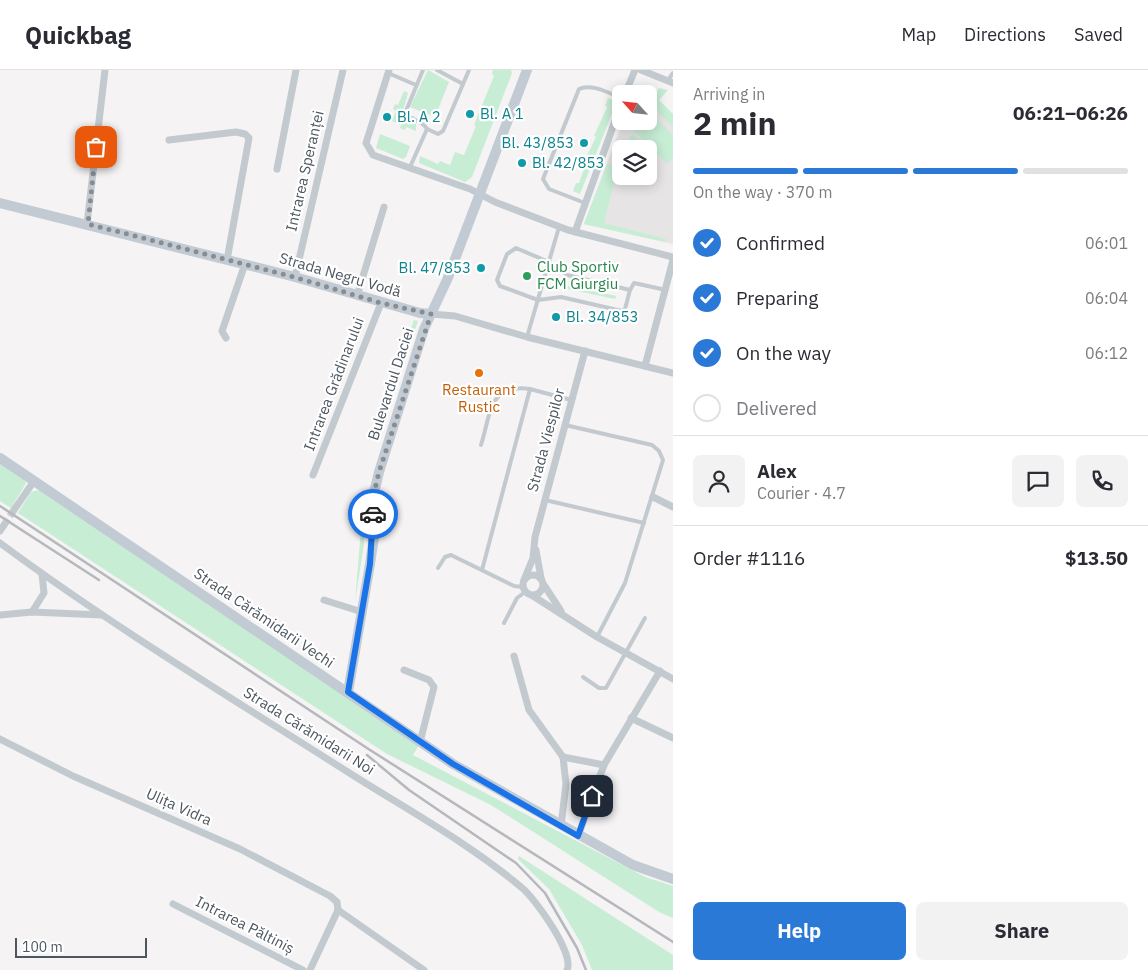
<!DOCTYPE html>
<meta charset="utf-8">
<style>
:root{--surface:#fff;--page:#f2f2f3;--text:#2b2b33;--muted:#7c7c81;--line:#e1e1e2;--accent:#2b79d7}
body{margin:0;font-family:"IBM Plex Sans",sans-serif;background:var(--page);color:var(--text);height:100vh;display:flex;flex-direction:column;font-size:19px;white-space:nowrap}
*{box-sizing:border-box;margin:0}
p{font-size:16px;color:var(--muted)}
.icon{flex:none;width:28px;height:28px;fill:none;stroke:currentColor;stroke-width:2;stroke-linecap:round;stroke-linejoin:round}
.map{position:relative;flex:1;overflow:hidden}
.panel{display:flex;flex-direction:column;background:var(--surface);width:475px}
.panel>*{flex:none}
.needle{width:32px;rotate:297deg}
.controls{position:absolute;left:612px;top:15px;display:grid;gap:10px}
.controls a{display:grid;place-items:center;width:45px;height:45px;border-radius:8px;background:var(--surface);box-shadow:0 2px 12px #0003;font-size:25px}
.scale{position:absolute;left:15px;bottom:12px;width:132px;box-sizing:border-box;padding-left:5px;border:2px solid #4c565f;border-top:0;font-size:14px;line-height:18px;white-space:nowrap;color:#4c565f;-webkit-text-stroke:4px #fff;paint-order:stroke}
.pin{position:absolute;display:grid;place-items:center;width:42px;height:42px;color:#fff;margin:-21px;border-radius:10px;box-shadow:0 2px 8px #0006}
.courier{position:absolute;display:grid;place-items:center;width:50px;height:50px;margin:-25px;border:4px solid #1a73e8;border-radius:50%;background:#fff;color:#222;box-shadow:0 1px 6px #0007}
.headline em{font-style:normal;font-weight:700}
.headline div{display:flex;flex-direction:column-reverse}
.headline{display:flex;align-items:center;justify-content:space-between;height:85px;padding:0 20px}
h1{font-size:32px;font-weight:700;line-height:38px}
.bar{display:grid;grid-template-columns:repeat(4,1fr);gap:8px 5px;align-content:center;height:60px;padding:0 20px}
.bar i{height:6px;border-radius:4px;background:var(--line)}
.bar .on{background:var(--accent)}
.bar p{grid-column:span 4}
.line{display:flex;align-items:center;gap:12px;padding:0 20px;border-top:1px solid var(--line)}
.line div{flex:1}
.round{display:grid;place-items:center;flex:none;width:52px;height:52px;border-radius:8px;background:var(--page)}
ol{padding:0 20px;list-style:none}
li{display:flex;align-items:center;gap:15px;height:55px}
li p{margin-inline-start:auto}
li .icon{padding:5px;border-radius:50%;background:var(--accent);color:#fff;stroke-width:4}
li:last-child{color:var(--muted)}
li i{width:28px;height:28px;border:2px solid var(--line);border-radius:50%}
.cta{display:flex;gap:10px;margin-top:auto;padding:10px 20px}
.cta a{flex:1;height:58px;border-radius:8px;background:var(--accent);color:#fff;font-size:20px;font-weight:700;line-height:58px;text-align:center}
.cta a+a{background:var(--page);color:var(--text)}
header{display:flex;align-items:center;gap:30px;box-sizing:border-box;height:70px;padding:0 25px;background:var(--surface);border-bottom:1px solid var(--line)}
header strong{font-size:24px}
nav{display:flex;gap:28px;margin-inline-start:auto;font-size:18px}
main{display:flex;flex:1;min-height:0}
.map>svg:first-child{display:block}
.education{fill:#e6e4e4;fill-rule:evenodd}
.green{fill:#c7edd5}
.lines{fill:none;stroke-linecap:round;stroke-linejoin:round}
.street-tunnel{stroke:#cbccce;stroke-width:7;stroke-dasharray:7 3.5;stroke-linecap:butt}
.lane{stroke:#c2cad0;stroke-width:4}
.street{stroke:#c2cad0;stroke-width:7}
.secondary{stroke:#c2cbd4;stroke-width:10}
.rail{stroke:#b5b8bc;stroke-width:2.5}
.done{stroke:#878d93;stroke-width:5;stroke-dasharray:0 9}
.route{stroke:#1a73e8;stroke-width:6}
.culture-dot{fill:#0f9aa8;stroke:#fff;stroke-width:2}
.leisure-dot{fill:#2e9e5b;stroke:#fff;stroke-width:2}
.food-dot{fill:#e8710a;stroke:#fff;stroke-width:2}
.labels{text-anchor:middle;stroke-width:4.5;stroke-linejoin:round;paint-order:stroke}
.culture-label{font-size:15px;fill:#0d838f;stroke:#fff;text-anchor:start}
.street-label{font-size:15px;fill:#4c565f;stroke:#fff}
.leisure-label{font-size:15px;fill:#27864d;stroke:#fff;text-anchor:start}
.food-label{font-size:15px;fill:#c56008;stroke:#fff}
</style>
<header>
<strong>Quickbag</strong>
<nav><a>Map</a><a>Directions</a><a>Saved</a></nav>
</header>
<main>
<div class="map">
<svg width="673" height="900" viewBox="0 0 673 900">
<rect width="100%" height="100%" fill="#f5f3f3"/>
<!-- education -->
<path class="education" d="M649,34L673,57V174L584,154L623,51H649ZM621,79H649V106H621Z"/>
<!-- green -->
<g class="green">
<polygon points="428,0 449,12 435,47 410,37"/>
<path d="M493,0H511L512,3L472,107L465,112L419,93L420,86L438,94L440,91L450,95L455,82L464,85C468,75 472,66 476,56L474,55L494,6L492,4Z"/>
<polygon points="659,18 668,20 659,30 673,44 673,57 649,34"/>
<polygon points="404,21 408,23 401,48 416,54 416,61 406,57 405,60 400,58 401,55 392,51 396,41 393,39 395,34 398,35"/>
<polygon points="608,28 617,31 580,124 573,121 576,113 579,113 585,96 583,94 596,67 594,66 607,37 605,36"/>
<polygon points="649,42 673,65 673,87 667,94 630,57 635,51 649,51"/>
<polygon points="380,64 410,76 406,87 403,89 376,78"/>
<polygon points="633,64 648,79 621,80 619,78"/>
<polygon points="607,94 618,97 604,153 666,169 665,172 584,154"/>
<polygon points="564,215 616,226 615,229 563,218"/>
<polygon points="414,250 418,251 404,292 400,290"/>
<polygon points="0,393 24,409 26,413 11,438 0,431"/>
<polygon points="39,420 419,675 413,685 645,807 673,816 673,848 659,842 491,735 387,684 18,443 31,422"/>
<polygon points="364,422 364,474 355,532"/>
<polygon points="519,786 673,885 673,900 592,900 582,875 549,819 518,789"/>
</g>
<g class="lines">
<!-- street-tunnel -->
<polyline class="street-tunnel" points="4,455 14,440"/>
<!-- lane -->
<g class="lane">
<path d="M423,0L406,41C409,51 423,50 427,59"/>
<polyline points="437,0 463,14"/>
<polyline points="388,3 416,15"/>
<polyline points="668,10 673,3"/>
<polyline points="410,97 427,59 438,64 443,61 469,0"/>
<path d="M585,133L549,119L543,109L579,19C591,13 609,23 621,28"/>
<polyline points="630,220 625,239 622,241 561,227 538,230 500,216 497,210 507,184 516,178 549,192 567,205 630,220 634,213 666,220"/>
<polyline points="527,267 559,157"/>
<polyline points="565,355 652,375 659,381 663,390 625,513 597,567"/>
<path d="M481,375C491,343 489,313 530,319"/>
<polyline points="545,430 644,453"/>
<polyline points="438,498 445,487 451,485 514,516 523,517"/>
<polyline points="482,500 530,319 571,330"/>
<polyline points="504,553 517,528 525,522"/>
<polyline points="583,607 599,618 606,618 645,548"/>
</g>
<!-- street -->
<g class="street">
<polyline points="389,0 366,73 373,85 470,119 495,132 568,160 673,187"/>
<polyline points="641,0 673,13"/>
<polyline points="625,24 635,0"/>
<polyline points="169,70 236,62 245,64 249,68 227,190"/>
<polyline points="277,99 296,0"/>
<polyline points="87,154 105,0"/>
<polyline points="575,162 621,34"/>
<polyline points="295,207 343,0"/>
<polyline points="357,226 384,137"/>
<polyline points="431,244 455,246 527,267 673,303"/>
<polyline points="226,268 222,261 245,194"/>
<polyline points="645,296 673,190"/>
<polyline points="313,405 381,233"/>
<polyline points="653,427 673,437"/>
<polyline points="14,440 34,411"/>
<polyline points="0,461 4,455"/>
<path d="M0,473C112,556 233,629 351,704C408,740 470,774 521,817C535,828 575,884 567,900"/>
<polyline points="536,480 541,508"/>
<circle cx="533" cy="515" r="10"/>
<polyline points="524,510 533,488 535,467 585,281"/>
<polyline points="544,515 561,541"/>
<polyline points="533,526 597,567 673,609"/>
<polyline points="324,530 362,542"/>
<polyline points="32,542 44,523 42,504"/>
<polyline points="0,545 32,542 102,545"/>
<polyline points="514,586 529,640 563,687 566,714 561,756"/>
<polyline points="404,600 429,610 434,617 420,672"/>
<polyline points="631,648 673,668"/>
<polyline points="0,669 73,706 240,779 330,826 337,832 338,840"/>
<polyline points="563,687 604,695"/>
<polyline points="578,766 604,695 660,601"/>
<polyline points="173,834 303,900"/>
<polyline points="338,840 424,900"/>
<polyline points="310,900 338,840"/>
</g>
<!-- secondary -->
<g class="secondary">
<polyline points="0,133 295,207 420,243 431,244"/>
<polyline points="0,388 453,694 633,795 673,809"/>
<polyline points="348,622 370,494 374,467 374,423 379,402 424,259 447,210 527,0"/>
</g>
<!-- rail -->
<g class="rail">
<polyline points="0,436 370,680 673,872"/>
<polyline points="0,446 99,510"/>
<polyline points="367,685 409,720 516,793 545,823 577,878 586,900"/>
</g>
</g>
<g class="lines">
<!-- done -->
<polyline class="done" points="96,77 88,154 294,207 381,233 431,244 379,402 374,423 373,444"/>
<!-- route -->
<polyline class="route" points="373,444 370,494 348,622 453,694 578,766 592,726"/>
</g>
<!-- markers -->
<g class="culture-dot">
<circle cx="470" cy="44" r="5"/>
<circle cx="387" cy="47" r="5"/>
<circle cx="584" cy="73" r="5"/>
<circle cx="522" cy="93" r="5"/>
<circle cx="481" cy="198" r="5"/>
<circle cx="556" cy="247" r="5"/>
</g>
<circle class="leisure-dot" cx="527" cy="206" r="5"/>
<circle class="food-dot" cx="479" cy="303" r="5"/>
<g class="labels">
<!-- culture labels -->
<g class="culture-label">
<text x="480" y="49">Bl. A 1</text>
<text x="397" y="52">Bl. A 2</text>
<text x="574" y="78" text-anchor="end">Bl. 43/853</text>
<text x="532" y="98">Bl. 42/853</text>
<text x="471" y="203" text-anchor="end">Bl. 47/853</text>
<text x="566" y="252">Bl. 34/853</text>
</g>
<!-- street labels -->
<g class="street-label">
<text transform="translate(305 101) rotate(-77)" y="5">Intrarea Speranței</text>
<text transform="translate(340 205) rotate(16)" y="5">Strada Negru Vodă</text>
<text transform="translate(334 314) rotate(-69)" y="5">Intrarea Grădinarului</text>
<text transform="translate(391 314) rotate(-72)" y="5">Bulevardul Daciei</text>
<text transform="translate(546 370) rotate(-75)" y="5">Strada Viespilor</text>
<text transform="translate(264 548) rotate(34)" y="5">Strada Cărămidarii Vechi</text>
<text transform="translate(309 661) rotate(32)" y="5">Strada Cărămidarii Noi</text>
<text transform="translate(179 737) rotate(24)" y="5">Ulița Vidra</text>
<text transform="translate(245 855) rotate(27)" y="5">Intrarea Păltiniș</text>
</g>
<!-- leisure labels -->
<g class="leisure-label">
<text x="537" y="202">Club Sportiv<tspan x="537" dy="17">FCM Giurgiu</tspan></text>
</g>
<!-- food labels -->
<g class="food-label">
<text x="479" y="325">Restaurant<tspan x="479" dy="17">Rustic</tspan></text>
</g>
</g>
</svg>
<div class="controls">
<a><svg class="needle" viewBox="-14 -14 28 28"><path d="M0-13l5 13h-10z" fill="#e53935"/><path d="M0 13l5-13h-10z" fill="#7c7c81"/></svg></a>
<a><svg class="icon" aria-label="layers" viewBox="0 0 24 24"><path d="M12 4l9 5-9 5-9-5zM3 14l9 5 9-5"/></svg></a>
</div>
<div class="scale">100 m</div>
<div class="pin" style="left:96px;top:77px;background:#ea580c"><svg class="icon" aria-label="bag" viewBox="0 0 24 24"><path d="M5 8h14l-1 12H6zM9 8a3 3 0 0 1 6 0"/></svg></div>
<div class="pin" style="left:592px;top:726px;background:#1f2937"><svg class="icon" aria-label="home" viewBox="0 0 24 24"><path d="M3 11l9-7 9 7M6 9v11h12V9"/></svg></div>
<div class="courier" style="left:373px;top:444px"><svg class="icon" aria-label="car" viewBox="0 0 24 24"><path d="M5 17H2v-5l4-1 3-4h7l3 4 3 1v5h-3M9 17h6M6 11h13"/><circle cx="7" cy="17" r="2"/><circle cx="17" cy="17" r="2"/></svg></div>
</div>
<section class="panel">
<div class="headline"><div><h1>2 min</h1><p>Arriving in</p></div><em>06:21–06:26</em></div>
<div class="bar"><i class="on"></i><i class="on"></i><i class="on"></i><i></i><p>On the way · 370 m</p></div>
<ol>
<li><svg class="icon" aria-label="check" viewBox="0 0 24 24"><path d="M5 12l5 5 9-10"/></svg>Confirmed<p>06:01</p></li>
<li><svg class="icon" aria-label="check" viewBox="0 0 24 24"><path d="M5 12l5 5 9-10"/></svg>Preparing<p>06:04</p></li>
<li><svg class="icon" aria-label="check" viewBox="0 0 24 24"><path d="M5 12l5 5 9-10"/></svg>On the way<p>06:12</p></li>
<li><i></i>Delivered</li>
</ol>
<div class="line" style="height:90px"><a class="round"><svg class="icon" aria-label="person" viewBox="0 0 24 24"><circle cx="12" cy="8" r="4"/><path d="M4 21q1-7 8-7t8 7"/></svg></a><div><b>Alex</b><p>Courier · 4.7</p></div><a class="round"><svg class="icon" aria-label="chat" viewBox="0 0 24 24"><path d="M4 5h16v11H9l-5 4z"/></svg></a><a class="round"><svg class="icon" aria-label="phone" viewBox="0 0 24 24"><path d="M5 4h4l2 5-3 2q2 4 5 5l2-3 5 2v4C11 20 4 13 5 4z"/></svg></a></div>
<div class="line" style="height:65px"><div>Order #1116</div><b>$13.50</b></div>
<div class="cta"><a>Help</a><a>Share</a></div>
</section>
</main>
